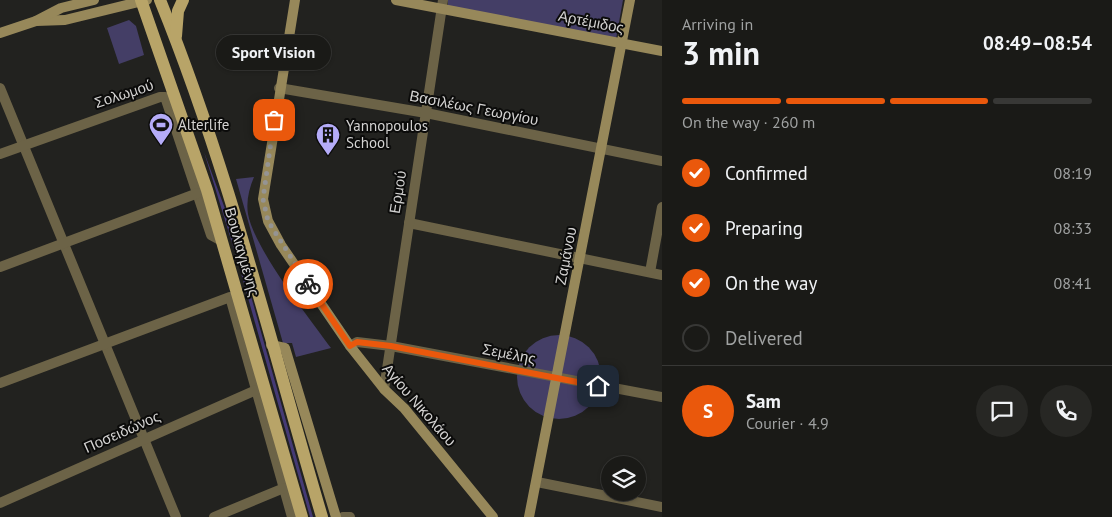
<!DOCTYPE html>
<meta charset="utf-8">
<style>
:root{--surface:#1a1a17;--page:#272724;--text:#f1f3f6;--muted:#9fa1a1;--line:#383836;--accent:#ea580c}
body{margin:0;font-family:"PT Sans",sans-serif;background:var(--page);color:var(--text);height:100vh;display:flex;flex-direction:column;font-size:19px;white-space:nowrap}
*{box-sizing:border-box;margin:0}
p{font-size:16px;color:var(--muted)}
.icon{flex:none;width:28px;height:28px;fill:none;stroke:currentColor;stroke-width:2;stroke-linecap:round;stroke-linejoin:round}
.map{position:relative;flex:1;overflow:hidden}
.side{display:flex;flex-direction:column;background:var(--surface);width:450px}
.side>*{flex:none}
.controls{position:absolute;left:601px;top:456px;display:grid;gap:10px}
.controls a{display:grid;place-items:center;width:45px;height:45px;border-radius:50%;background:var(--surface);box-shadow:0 1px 4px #0004,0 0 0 1px var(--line);font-size:25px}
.pin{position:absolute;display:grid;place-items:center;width:42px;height:42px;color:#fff;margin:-21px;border-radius:10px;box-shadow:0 2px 8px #0006}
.courier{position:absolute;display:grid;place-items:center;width:50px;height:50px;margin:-25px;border:4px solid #ea580c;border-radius:50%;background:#fff;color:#222;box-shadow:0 1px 6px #0007}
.bubble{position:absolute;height:35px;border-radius:18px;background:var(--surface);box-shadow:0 1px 4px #0004,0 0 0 1px var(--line);font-size:16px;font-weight:700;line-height:35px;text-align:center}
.overview em{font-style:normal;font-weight:700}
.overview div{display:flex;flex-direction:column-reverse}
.overview{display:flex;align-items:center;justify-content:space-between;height:85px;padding:0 20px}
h1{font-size:32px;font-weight:700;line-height:38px}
.bar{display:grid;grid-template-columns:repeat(4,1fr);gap:8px 5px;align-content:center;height:60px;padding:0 20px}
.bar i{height:6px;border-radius:4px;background:var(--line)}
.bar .selected{background:var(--accent)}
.bar p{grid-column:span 4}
.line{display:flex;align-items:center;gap:12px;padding:0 20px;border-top:1px solid var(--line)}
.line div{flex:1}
.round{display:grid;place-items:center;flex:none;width:52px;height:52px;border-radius:26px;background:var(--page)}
ol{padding:0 20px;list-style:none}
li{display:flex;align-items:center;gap:15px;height:55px}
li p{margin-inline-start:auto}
li .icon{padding:5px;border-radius:50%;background:var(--accent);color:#fff;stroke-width:4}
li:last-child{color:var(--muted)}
li i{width:28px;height:28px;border:2px solid var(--line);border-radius:50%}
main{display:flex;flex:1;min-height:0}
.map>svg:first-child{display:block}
.green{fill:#443e66}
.forest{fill:#453a75}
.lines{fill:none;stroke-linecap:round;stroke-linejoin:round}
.street{stroke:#6c6347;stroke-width:10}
.secondary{stroke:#97885a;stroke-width:10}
.primary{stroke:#b8a468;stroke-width:12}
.done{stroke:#959493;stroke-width:5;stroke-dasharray:0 9}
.route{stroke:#ea580c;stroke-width:6}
.labels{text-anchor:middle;stroke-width:4;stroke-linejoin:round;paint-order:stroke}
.street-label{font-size:15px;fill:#d3d2d1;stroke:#0b0b0a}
.poi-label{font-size:15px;fill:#d3d2d1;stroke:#0b0b0a;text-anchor:start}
</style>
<main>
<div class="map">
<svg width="662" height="517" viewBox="0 0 662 517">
<rect width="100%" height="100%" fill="#22221f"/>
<!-- green -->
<g class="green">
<polygon points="448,0 623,0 616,39 448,7"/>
<polygon points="129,20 136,26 144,55 119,64 107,28"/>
<path d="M254,177C249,189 246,201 248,214C254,248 309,318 331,348L296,357L292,343H283L236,179Z"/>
<circle cx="559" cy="377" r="42"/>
</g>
<!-- forest -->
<polygon class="forest" points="204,152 231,225 313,517 310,517 237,259"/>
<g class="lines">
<!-- street -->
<g class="street">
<polyline points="0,88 176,517"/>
<polyline points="279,88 426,113 662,161"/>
<polyline points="0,154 160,97 165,97 211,235 222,241"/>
<polyline points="409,223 662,275"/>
<polyline points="0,267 198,193"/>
<polyline points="650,272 662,207"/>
<polyline points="350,346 357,342 391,346 662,397"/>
<polyline points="0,383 230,297 292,517"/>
<polyline points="384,389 443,0"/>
<polyline points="537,482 662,507"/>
<polyline points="0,503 256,390"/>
<polyline points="214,517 284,488"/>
<polyline points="343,517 350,517"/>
</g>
<!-- secondary -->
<g class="secondary">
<polyline points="295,0 263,199 268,221 281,245 350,346 384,389 404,408 493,517"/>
<polyline points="396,0 662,51"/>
<polyline points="36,21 65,20 147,0"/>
<polyline points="0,33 36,21 61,8 94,0"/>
<polyline points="271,345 285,348 336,517"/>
<polyline points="529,517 630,0"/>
</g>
<!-- primary -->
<g class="primary">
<polyline points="141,0 207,190 302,517"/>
<path d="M160,0C228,167 271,344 322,517"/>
<polyline points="176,36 178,11 183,0"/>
</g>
</g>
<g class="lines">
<!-- done -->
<polyline class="done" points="274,120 263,199 268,221 308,284"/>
<!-- route -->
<polyline class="route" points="308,284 350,346 357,342 391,346 598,386"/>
</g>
<!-- icons -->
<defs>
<symbol id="stadium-pin" viewBox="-11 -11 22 30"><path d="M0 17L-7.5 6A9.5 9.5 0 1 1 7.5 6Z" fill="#b5acf8" stroke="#0b0b0a"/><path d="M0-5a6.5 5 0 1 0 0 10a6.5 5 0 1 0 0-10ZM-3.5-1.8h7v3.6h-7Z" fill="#111"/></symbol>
<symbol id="building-pin" viewBox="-11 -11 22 30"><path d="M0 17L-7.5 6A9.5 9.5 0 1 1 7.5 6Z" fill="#b5acf8" stroke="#0b0b0a"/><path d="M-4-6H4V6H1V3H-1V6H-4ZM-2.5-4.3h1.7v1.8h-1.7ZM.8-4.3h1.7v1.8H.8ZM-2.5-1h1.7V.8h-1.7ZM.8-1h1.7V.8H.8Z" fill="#111"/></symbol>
</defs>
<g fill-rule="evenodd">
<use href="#stadium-pin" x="147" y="111" width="28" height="38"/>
<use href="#building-pin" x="314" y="121" width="28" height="38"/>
</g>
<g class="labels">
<!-- street labels -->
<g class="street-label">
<text transform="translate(591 22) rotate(11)" y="5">Αρτέμιδος</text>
<text transform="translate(124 94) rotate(-18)" y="5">Σολωμού</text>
<text transform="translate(474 108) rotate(11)" y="5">Βασιλέως Γεωργίου</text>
<text transform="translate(398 192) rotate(-81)" y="5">Ερμού</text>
<text transform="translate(242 252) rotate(74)" y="5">Βουλιαγμένης</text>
<text transform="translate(566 256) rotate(-79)" y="5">Ζαμάνου</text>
<text transform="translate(509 354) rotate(11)" y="5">Σεμέλης</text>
<text transform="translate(419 405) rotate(49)" y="5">Αγίου Νικολάου</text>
<text transform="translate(122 432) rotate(-24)" y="5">Ποσειδώνος</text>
</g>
<!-- poi labels -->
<g class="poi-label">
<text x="178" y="130">Alterlife</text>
<text x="346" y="131">Yannopoulos<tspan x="346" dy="17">School</tspan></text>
</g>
</g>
</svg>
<div class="controls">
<a><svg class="icon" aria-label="layers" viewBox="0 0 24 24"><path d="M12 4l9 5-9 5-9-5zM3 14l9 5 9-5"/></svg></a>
</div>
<div class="pin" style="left:274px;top:120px;background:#ea580c"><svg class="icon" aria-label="bag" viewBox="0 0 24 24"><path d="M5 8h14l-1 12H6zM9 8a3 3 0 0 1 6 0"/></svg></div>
<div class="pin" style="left:598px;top:386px;background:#1f2937"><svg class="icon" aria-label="home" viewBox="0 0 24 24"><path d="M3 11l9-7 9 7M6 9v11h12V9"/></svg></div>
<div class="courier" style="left:308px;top:284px"><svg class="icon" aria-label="bike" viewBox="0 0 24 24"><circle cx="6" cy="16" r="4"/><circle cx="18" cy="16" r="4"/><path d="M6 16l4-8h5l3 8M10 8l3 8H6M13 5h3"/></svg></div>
<div class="bubble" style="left:216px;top:35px;width:115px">Sport Vision</div>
</div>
<section class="side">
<div class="overview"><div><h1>3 min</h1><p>Arriving in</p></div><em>08:49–08:54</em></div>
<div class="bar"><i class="selected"></i><i class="selected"></i><i class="selected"></i><i></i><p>On the way · 260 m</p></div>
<ol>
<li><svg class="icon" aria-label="check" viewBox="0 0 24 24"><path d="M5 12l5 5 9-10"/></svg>Confirmed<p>08:19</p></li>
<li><svg class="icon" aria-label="check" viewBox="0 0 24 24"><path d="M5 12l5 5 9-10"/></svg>Preparing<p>08:33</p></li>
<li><svg class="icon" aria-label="check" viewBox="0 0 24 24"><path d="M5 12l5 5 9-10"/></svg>On the way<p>08:41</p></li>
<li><i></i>Delivered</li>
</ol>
<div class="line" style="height:90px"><b class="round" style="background:var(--accent);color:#fff">S</b><div><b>Sam</b><p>Courier · 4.9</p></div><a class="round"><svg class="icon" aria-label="chat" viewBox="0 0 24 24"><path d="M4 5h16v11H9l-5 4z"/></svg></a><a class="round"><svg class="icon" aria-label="phone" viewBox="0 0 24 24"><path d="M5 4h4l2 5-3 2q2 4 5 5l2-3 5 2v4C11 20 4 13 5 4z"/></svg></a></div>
</section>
</main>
